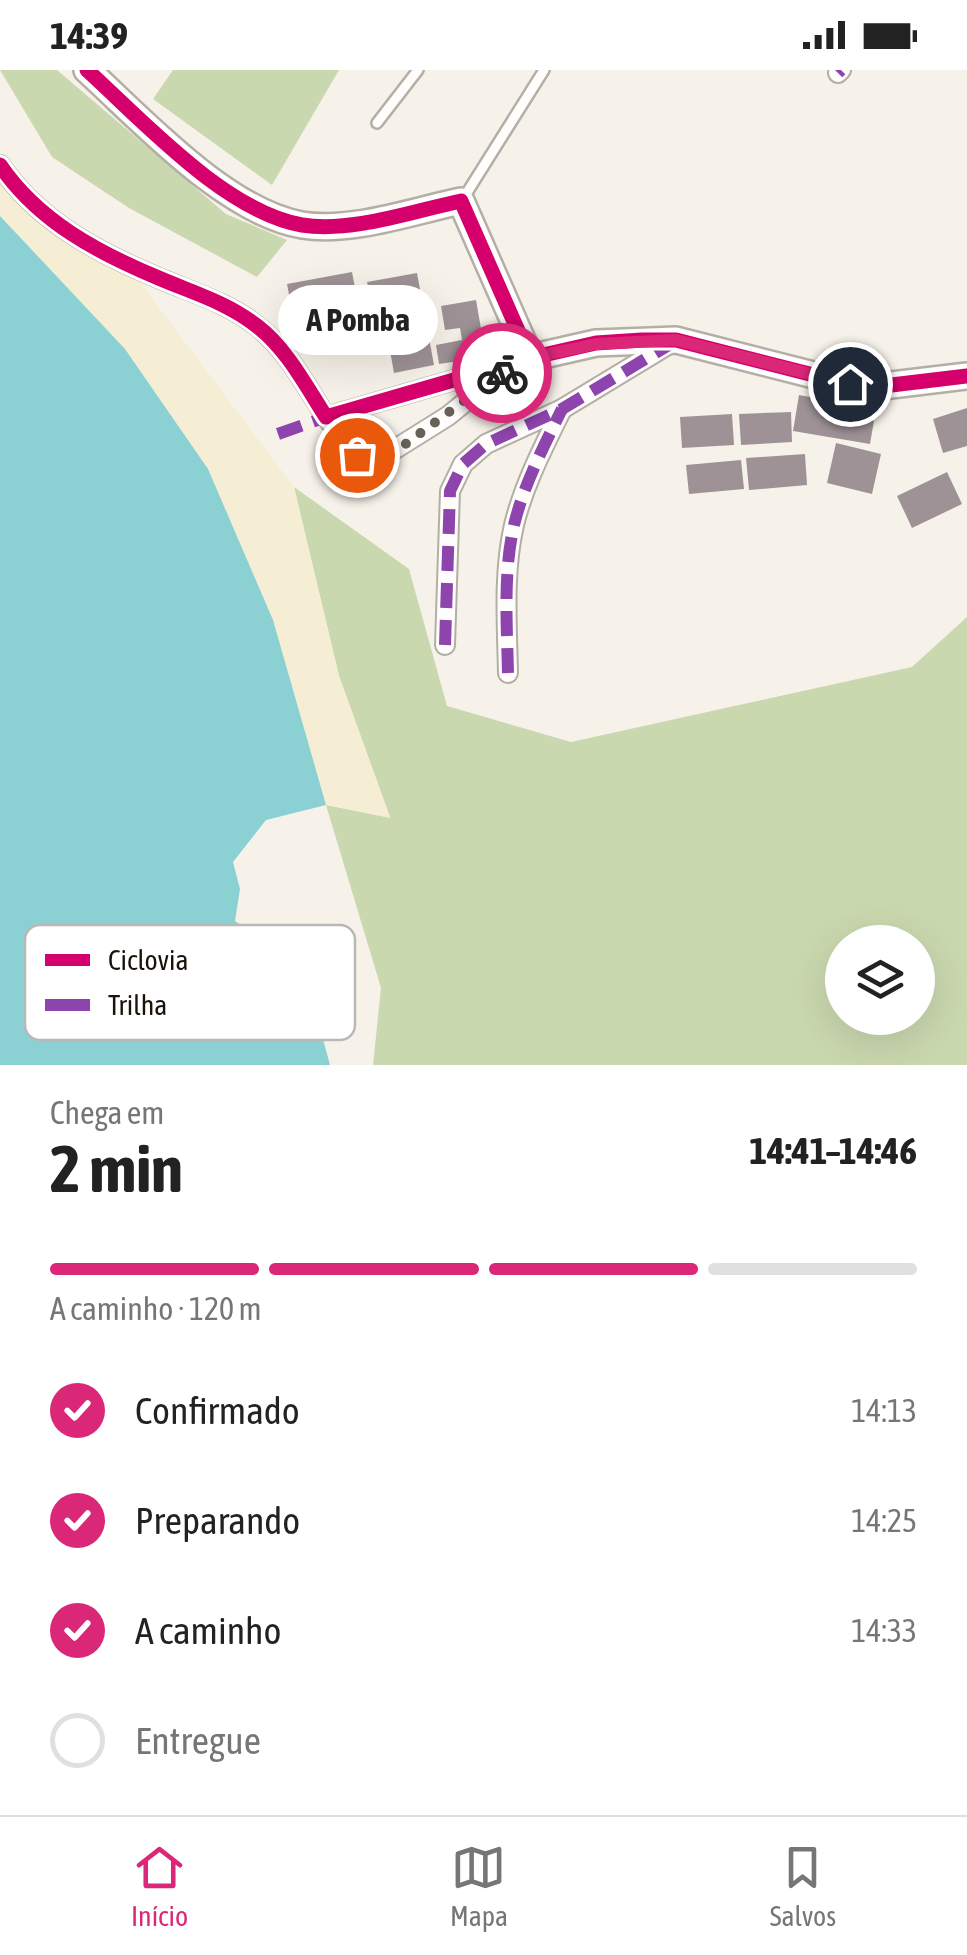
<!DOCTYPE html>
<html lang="pt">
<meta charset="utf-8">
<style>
:root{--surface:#fff;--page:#f6f6f6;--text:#222;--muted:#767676;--line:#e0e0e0;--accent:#db2777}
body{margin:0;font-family:"Asap Condensed",sans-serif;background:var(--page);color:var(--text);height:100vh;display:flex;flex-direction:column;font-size:38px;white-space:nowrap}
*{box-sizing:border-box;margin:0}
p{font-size:32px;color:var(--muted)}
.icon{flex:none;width:55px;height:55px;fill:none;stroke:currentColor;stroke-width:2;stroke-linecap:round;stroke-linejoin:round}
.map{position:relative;height:995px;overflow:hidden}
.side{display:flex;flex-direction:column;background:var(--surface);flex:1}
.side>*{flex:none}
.fabs{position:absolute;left:825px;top:855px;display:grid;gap:20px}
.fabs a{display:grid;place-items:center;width:110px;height:110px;border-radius:50%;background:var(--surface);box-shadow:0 10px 40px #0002;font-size:50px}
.pin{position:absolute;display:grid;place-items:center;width:85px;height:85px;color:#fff;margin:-42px;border:5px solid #fff;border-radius:50%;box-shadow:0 2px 10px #0007}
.courier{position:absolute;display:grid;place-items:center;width:100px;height:100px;margin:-50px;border:8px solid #db2777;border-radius:50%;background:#fff;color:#222;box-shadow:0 2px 12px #0007}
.bubble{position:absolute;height:70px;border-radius:35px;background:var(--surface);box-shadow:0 10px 40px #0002;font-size:32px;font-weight:700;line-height:70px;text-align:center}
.head em{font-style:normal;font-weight:700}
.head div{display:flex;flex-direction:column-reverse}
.head{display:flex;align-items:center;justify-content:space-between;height:170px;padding:0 50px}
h1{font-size:65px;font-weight:700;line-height:75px}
.bar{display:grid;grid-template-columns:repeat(4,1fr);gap:15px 10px;align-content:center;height:120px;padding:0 50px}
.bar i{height:12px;border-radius:8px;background:var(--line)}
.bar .active{background:var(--accent)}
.bar p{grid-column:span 4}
ol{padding:0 50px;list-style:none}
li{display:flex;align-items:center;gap:30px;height:110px}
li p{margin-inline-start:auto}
li .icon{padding:10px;border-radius:50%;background:var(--accent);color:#fff;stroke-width:4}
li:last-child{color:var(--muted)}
li i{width:55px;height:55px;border:5px solid var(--line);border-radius:50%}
.status{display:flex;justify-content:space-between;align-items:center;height:70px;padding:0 50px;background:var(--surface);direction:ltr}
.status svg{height:28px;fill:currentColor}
.tab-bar{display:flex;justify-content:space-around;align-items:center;height:140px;border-top:2px solid var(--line);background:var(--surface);font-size:28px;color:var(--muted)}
.tab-bar a{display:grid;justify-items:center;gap:5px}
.tab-bar .active{color:var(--accent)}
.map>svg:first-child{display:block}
.forest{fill:#cad8af;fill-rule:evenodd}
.sand{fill:#f5eed5}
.water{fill:#8bd0d2}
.building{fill:#9e9296}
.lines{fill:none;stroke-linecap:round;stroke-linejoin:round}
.lane-casing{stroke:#b4afa6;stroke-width:14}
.street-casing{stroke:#b4afa6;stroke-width:22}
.secondary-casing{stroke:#b4afa6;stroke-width:30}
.lane{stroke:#fefdfc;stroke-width:9}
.street{stroke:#fefdfc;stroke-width:18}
.secondary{stroke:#fefdfc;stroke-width:25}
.quiet{stroke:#8e44ad;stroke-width:12;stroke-dasharray:25 12;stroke-linecap:butt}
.cycleway-casing{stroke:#fff;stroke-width:21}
.cycleway{stroke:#d6006c;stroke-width:15}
.done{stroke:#676158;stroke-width:10;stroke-dasharray:0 18}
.route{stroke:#db2777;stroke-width:12}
.key{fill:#fff;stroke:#bab8b6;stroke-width:2.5}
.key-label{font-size:28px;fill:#19130a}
</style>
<div class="status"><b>14:39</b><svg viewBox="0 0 49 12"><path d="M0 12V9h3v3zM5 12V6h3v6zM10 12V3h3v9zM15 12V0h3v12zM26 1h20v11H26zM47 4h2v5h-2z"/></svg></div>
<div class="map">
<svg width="967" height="995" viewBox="0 0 967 995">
<rect width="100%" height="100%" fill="#f7f2e9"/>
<!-- forest -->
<g class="forest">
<polygon points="0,0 57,0 226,144 287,170 257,207 129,138 52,87"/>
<polygon points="173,0 339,0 272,115 153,29"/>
<path d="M294,417L409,499L447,636L571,672L912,597L967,547V995H373L381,918L326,735L390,747L339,606ZM842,872H918V948H842Z"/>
</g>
<!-- sand -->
<polygon class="sand" points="0,85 20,118 60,151 115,179 294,417 339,606 390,748 326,735 273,550 208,399 125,279 0,146"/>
<!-- water -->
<polygon class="water" points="0,146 125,279 208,399 273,550 326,735 266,750 233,792 240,819 235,851 304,899 330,995 0,995"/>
<!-- building -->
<g class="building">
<polygon points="352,202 356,223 369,221 367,212 417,203 434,295 394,303 387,264 397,262 394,248 331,261 329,251 295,257 287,214"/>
<polygon points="476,230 486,287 439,294 436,275 462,270 460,258 445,260 441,236"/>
<polygon points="799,325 876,339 870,374 793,361"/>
<polygon points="967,338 967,376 943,383 933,349"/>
<polygon points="791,342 792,372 741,375 739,344"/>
<polygon points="732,344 734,375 682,378 680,347"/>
<polygon points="836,373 881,384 872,424 827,413"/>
<polygon points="805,384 807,415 749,420 746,388"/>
<polygon points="741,390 744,419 689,424 686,395"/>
<polygon points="947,402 962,434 912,458 897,426"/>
</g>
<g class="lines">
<defs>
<g id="lane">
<polyline points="377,53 418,0"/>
<polyline points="463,129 544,0"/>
</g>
<g id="street">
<polyline points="838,3 841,0"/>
<path d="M0,95C38,151 98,183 161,209C194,223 228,233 257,256C287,279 306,316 326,347L530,288"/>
<polyline points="326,347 357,385 376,391 448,346 507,298"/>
<polyline points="445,575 450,421 463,394 486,374 562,339 671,273"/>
<path d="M508,603C507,554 503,503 514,455C524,414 544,376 562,339"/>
</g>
<path id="secondary" d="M87,0C143,51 226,142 302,155C352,163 413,141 461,131L530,288L596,273L676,270L849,314L883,316L967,306"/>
</defs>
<!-- lane casing -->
<use href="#lane" class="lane-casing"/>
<!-- street casing -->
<use href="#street" class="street-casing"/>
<!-- secondary casing -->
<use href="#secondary" class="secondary-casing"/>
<!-- lane -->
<use href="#lane" class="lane"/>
<!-- street -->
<use href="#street" class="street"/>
<!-- secondary -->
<use href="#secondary" class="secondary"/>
<!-- quiet -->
<g class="quiet">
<polyline points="838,3 841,0"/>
<polyline points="278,364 326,347"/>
<polyline points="445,575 450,421 463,394 486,374 562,339 672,273"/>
<path d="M508,603C507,554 503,503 514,455C524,414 544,376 562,339"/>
</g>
<defs>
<g id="cycleway">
<path d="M87,0C143,51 226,142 302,155C352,163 413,141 461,131L530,288"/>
<path d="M0,95C38,151 98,183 161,209C194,223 228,233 257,256C287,279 306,316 326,347L530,288L596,273L642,270H676L849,314L883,316L967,306"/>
</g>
</defs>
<!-- cycleway casing -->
<use href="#cycleway" class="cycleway-casing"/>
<!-- cycleway -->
<use href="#cycleway" class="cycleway"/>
</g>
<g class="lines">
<!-- done -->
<polyline class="done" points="357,385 376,390 392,384 502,303"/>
<!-- route -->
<polyline class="route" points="502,303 530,288 596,274 676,270 850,314"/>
</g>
<!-- legend -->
<rect x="25" y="855" width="330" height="115" rx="15" class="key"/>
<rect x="45" y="884" width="45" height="12" fill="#d6006c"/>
<rect x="45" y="929" width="45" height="12" fill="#8e44ad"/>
<g class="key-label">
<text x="108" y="900">Ciclovia</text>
<text x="108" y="945">Trilha</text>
</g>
</svg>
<div class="fabs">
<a><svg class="icon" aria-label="layers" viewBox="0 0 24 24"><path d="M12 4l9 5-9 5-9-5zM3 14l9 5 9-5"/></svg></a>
</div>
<div class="pin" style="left:357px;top:385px;background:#ea580c"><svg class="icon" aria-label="bag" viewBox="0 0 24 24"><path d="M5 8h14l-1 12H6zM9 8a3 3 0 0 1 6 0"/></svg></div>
<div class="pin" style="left:850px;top:314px;background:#1f2937"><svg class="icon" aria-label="home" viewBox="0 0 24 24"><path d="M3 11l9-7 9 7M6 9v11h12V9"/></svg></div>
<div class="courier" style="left:502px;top:303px"><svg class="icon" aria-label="bike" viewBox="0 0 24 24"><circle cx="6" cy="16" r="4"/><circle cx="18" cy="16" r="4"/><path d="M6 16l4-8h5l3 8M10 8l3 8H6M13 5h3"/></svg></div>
<div class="bubble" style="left:278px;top:215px;width:160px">A Pomba</div>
</div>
<section class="side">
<div class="head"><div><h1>2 min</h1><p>Chega em</p></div><em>14:41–14:46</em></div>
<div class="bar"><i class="active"></i><i class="active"></i><i class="active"></i><i></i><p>A caminho · 120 m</p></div>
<ol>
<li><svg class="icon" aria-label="check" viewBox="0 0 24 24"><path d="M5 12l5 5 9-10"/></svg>Confirmado<p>14:13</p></li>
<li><svg class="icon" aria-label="check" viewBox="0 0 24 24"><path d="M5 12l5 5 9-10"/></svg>Preparando<p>14:25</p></li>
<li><svg class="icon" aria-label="check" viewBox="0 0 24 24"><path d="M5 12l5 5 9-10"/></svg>A caminho<p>14:33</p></li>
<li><i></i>Entregue</li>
</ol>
</section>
<nav class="tab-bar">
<a class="active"><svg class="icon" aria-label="home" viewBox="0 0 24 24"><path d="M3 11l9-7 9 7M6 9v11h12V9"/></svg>Início</a>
<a><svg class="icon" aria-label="map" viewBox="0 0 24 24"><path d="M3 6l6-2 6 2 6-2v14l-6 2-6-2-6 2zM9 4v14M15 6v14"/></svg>Mapa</a>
<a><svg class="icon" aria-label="saved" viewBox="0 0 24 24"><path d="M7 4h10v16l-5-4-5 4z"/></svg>Salvos</a>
</nav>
